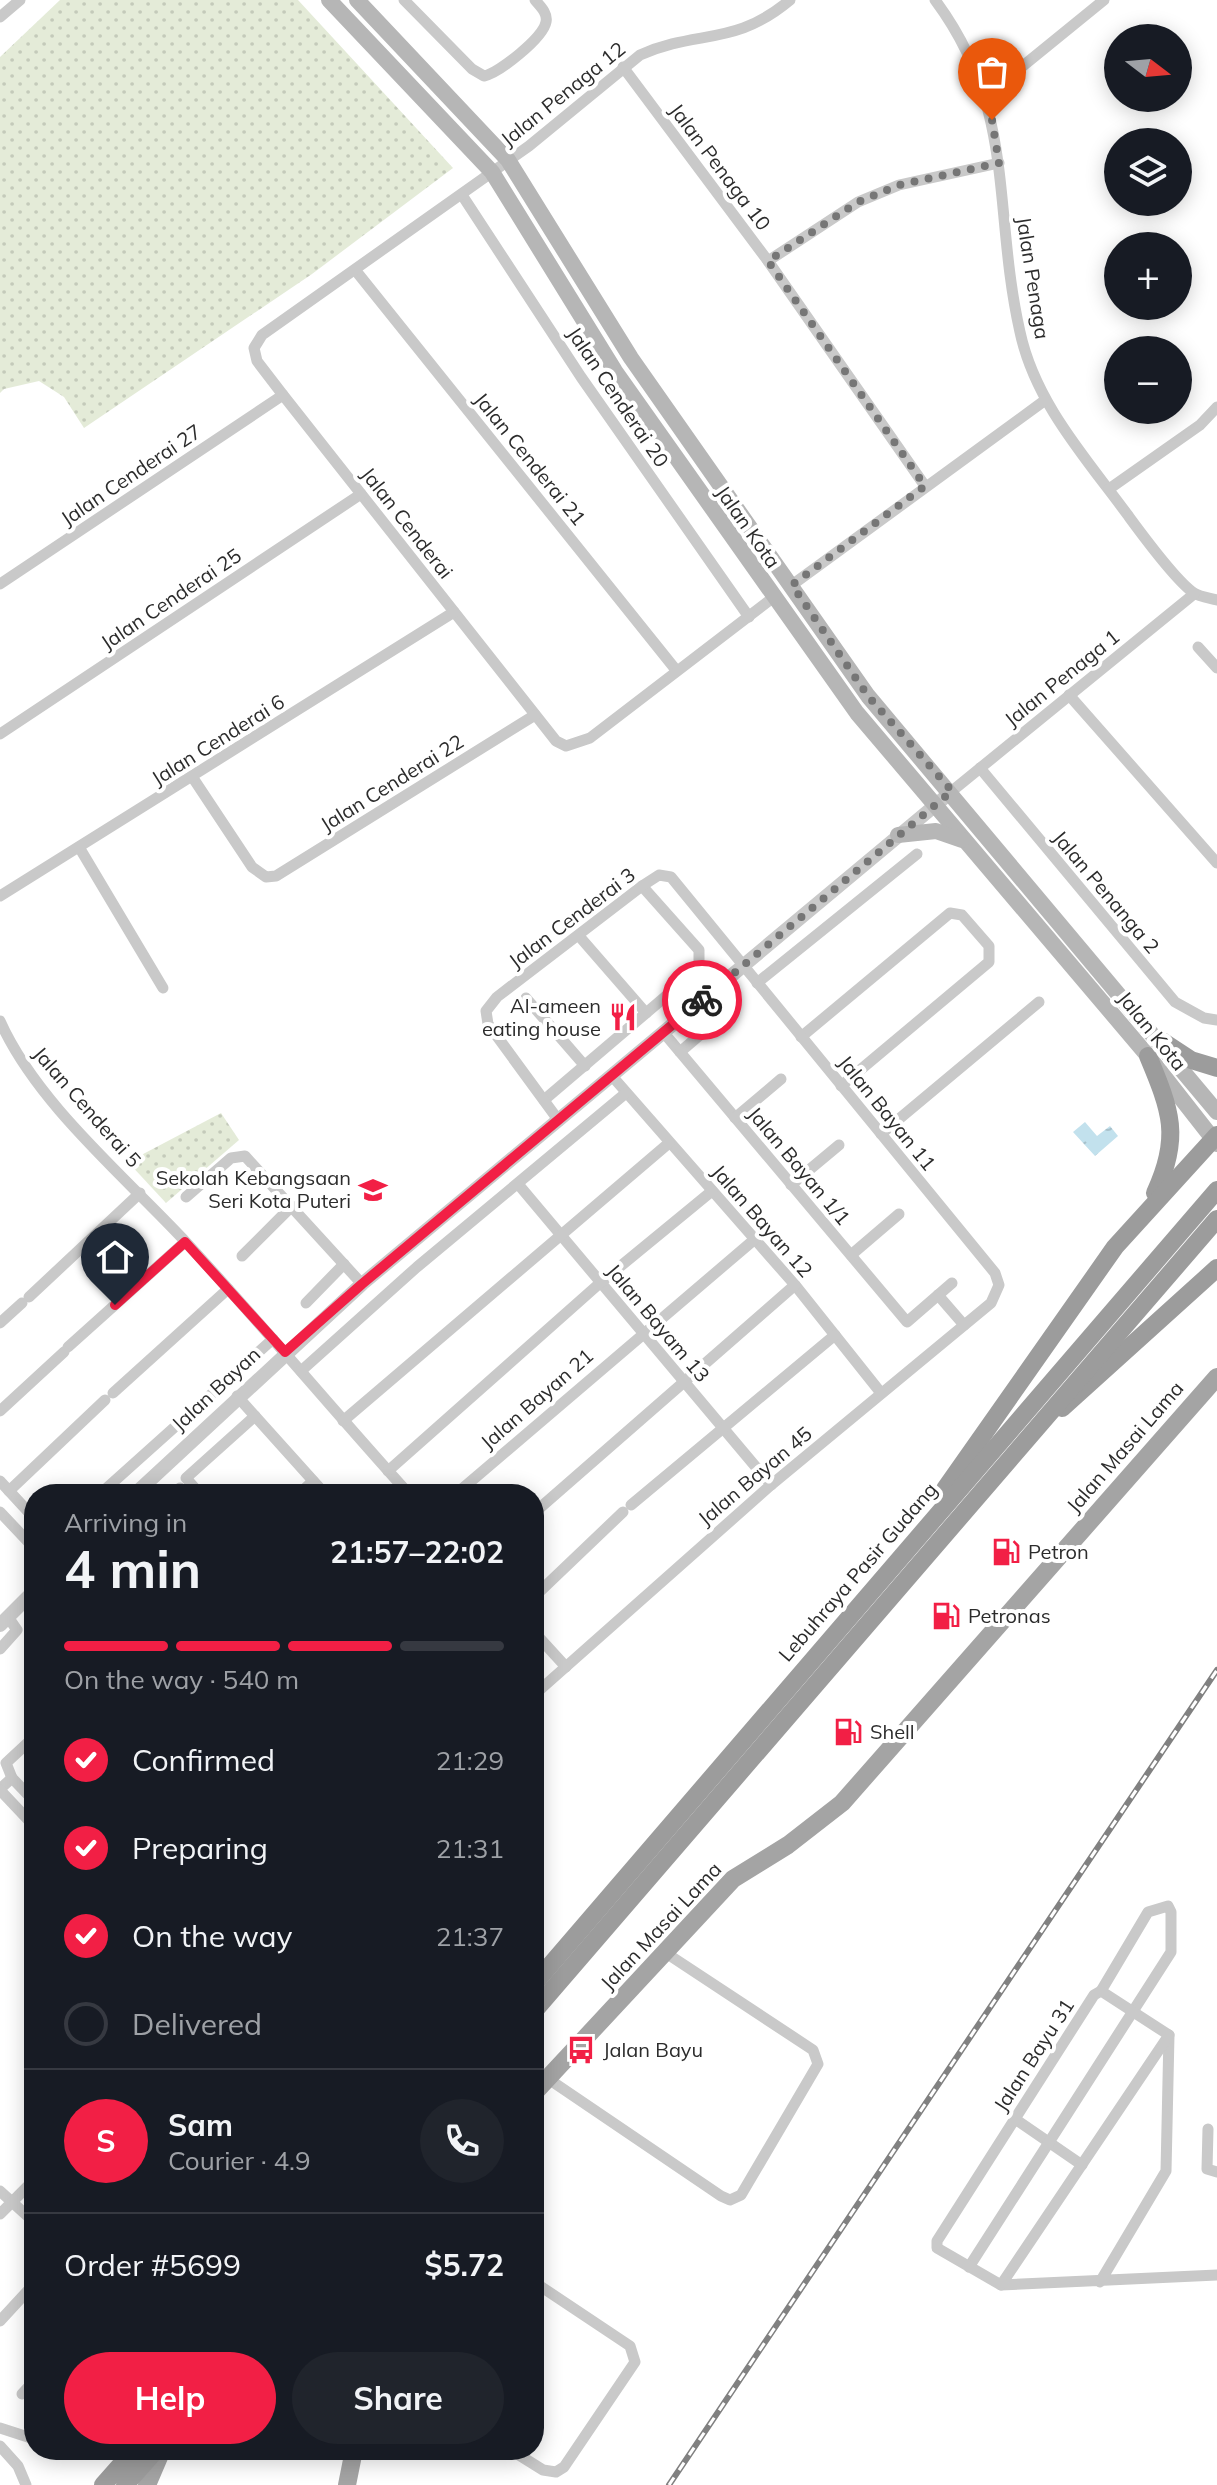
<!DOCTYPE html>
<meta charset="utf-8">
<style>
:root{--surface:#171b24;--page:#20242c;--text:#f1f3f6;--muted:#9ea1a6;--line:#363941;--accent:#f21f45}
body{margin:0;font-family:Mulish,sans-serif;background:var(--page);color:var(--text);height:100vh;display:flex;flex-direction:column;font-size:30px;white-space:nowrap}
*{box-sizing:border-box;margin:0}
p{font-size:26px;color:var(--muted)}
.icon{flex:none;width:44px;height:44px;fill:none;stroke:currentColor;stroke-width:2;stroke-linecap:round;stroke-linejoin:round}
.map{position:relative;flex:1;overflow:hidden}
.details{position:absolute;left:24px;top:1484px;width:520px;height:976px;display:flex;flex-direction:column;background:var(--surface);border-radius:32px;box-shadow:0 4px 20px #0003}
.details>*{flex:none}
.needle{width:52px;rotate:106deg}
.controls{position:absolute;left:1104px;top:24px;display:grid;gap:16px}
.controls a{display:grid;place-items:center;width:88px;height:88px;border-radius:50%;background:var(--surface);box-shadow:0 4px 20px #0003;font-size:40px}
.pin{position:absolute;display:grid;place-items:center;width:68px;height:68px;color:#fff;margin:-82px -34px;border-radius:50% 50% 50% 0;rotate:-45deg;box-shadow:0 0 8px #0007}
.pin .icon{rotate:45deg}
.courier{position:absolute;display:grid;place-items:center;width:80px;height:80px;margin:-40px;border:6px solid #f21f45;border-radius:50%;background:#fff;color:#222;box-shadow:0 2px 10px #0007}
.headline em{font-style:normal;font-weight:700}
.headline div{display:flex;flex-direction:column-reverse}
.headline{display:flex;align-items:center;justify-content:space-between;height:136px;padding:0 40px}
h1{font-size:52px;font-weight:700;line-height:60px}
.bar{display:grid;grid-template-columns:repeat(4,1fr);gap:12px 8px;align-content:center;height:96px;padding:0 40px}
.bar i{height:10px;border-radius:6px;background:var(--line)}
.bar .on{background:var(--accent)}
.bar p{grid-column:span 4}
.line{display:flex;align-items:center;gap:20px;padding:0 40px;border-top:2px solid var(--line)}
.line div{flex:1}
.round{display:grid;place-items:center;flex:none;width:84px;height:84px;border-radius:42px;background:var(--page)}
ol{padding:0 40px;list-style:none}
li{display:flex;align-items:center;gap:24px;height:88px}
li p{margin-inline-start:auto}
li .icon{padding:8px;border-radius:50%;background:var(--accent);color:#fff;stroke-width:4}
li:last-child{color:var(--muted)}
li i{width:44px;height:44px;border:4px solid var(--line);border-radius:50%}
.action{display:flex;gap:16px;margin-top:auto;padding:16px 40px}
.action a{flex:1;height:92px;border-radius:48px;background:var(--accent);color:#fff;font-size:32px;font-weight:700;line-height:92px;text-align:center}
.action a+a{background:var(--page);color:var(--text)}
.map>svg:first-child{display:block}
.grass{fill:url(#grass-dots)}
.water{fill:url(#water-ripples)}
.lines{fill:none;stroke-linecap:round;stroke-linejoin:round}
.minor{stroke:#c9c9c9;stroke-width:11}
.tertiary{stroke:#c9c9c9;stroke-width:14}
.secondary{stroke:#b6b6b6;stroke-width:16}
.primary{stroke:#a4a4a4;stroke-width:18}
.trunk{stroke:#9c9c9c;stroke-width:18}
.rail-casing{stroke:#818181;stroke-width:6}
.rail{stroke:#fff;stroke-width:3;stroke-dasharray:9;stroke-linecap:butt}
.done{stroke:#767676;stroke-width:8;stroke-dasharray:0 14.4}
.route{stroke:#f21f45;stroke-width:10}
.labels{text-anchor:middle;stroke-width:8;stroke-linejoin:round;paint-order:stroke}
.street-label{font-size:20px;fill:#2c2c2c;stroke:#fff}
.poi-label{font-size:20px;fill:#2c2c2c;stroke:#fff;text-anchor:start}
</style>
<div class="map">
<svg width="1217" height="2485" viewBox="0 0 1217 2485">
<defs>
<pattern id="grass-dots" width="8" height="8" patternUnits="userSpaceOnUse" patternTransform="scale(2)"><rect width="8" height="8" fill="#e4ebd8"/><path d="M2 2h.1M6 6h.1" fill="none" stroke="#c4caba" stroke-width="1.8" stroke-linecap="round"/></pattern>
<pattern id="water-ripples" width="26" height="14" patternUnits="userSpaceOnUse" patternTransform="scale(2)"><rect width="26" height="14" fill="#c2e1ed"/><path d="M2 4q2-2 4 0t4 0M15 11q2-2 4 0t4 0" fill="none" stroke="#a7c1cb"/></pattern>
</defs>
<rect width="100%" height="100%" fill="#fff"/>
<!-- grass -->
<g class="grass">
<polygon points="60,0 298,0 453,168 312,274 84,428 64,397 39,381 4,389 0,393 0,57"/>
<polygon points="221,1113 239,1140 166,1203 128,1162"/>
</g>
<!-- water -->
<polygon class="water" points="1085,1122 1097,1136 1110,1126 1118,1136 1095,1156 1073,1132"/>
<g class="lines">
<!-- minor -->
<g class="minor">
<path d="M404,0L472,69L484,76C499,73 543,38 546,22C548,13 540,6 535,0"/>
<path d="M935,0C1017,110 992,208 1020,332C1035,402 1085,457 1127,514C1141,533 1175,580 1194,593C1200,597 1210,598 1217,600"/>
<polyline points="0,17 20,0"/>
<polyline points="623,67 768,261 925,486"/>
<polyline points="981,79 1018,70 1104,0"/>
<polyline points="462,195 581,377 749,617"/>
<polyline points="768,261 858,202 899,185 999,163"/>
<polyline points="356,271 676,670"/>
<polyline points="1109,489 1200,425 1217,407"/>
<polyline points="0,584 283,395"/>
<polyline points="792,585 1044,401"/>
<path d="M774,597L590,738L566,746L556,741L283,395L257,361L254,348L262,335L529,146L640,55C698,29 734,47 790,0"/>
<polyline points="1198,647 1217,668"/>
<polyline points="1069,695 1217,863"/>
<polyline points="0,734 361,494"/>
<polyline points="980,768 1175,1002 1204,1018 1217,1020"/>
<polyline points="193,778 252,867 266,877 276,876 535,715"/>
<polyline points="952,791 1194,594"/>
<polyline points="79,847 163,988"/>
<polyline points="0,896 454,612"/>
<polyline points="579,936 646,1013"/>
<polyline points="757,983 917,854"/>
<polyline points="526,998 585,1066"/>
<path d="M0,1021C36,1102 122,1174 183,1239C260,1322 333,1410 409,1494"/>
<polyline points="664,1033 907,1322 952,1283"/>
<polyline points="801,1037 950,913 962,915 989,946 989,962 841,1086"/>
<polyline points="680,1052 729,1010"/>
<polyline points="612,1076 795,1285 881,1393"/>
<polyline points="544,1100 699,968 699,950 642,886"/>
<polyline points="735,1118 781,1079"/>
<polyline points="881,1134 1039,1002"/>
<polyline points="518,1184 771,1485"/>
<polyline points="791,1185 839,1145"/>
<polyline points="186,1197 231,1158 245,1156 362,1284"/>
<polyline points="851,1255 899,1214"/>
<polyline points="242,1256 292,1206"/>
<polyline points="938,1295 964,1325"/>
<polyline points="29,1297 140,1193"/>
<polyline points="306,1303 344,1264"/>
<polyline points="0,1323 22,1303"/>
<polyline points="68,1347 185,1242"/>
<polyline points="301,1371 417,1267 626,1093"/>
<polyline points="113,1393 228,1289"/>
<polyline points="237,1396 325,1494"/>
<polyline points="0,1411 64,1352"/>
<polyline points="343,1421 669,1143"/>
<polyline points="388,1471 600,1283 712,1191"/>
<polyline points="0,1481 34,1518"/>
<polyline points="9,1491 105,1400"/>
<polyline points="100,1494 273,1339"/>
<polyline points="173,1494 180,1488"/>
<polyline points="200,1494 186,1478 255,1416"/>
<polyline points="299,1494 313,1481"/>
<polyline points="456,1494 755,1239"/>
<polyline points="631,1505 835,1335"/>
<polyline points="0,1512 34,1548"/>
<polyline points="534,1513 795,1285"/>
<polyline points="534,1597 623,1512"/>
<polyline points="534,1632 566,1667"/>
<polyline points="0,1649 17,1630 8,1617"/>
<polyline points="534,1695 771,1485 991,1303 999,1285 995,1273 671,877 659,875 642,886 497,997 486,1011 488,1024 559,1121"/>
<polyline points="12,1778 6,1763 34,1737"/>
<polyline points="0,1789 12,1778 34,1801"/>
<polyline points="0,1790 34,1826"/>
<polyline points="547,2078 721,2196 730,2200 741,2195 818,2064 813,2050 666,1953"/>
<polyline points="1015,2119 1082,2165"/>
<polyline points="1208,2129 1207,2169 1217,2172"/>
<polyline points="0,2191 34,2222"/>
<polyline points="0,2214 34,2180"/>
<polyline points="969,2267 1171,1952 1171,1912 1168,1906 1148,1912 1101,1991"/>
<polyline points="1100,2282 1166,2171 1169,2035 1101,1991 1094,1995 937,2241 937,2248 1001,2285 1217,2275"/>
<polyline points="1001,2285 1169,2035"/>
<polyline points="0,2321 34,2284"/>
<polyline points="22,2394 34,2381"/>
<polyline points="0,2428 34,2439"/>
<polyline points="0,2446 18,2466 26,2485"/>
<polyline points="511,2450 543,2470 556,2472 564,2467 635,2362 630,2346 534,2282"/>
</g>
<!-- tertiary -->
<g class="tertiary">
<polyline points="135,1494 362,1284 944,798"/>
<polyline points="0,1625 34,1591"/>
</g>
<!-- secondary -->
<g class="secondary">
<polyline points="329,0 492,172 615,371 857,713 1148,1056 1217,1144"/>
<polyline points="357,0 508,160 631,358 868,696 1217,1112"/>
<polyline points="898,835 936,831 962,840"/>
</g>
<!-- primary -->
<g class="primary">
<polyline points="534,2093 733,1879 788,1845 842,1803 1217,1377"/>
<polyline points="147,2485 162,2450"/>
<polyline points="347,2485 354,2450"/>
</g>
<!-- trunk -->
<g class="trunk">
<polyline points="1159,1039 1191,1060 1217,1068"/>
<path d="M1148,1056C1171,1111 1181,1137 1155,1193"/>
<polyline points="1062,1408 1217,1268"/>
<polyline points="945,1489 1115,1247 1217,1135"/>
<polyline points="534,1984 1217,1190"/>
<polyline points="534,2011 1217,1219"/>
<polyline points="103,2485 134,2450"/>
<polyline points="125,2485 156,2450"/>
</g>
<defs>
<polyline id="rail" points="669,2485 1217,1670"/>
</defs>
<!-- rail casing -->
<use href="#rail" class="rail-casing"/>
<!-- rail -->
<use href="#rail" class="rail"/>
</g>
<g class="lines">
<!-- done -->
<polyline class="done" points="702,1000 952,791 868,696 792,585 925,486 768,261 858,202 899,185 999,163 992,120"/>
<!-- route -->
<polyline class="route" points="115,1305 185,1242 285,1352 362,1284 702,1000"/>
</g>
<!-- icons -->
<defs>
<symbol id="restaurant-bare" viewBox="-9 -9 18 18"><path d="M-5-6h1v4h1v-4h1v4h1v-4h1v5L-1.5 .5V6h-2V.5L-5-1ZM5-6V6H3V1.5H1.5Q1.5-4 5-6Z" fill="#f21f45" stroke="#fff" stroke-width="2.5" paint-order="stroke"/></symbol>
<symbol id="school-bare" viewBox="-9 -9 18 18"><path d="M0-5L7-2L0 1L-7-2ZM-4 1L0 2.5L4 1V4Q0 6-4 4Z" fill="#f21f45" stroke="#fff" stroke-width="2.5" paint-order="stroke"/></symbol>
<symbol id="fuel-bare" viewBox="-9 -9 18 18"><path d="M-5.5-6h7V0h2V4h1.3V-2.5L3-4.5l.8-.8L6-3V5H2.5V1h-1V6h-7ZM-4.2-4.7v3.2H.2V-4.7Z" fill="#f21f45" stroke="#fff" stroke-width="2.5" paint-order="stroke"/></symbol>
<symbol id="bus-bare" viewBox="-9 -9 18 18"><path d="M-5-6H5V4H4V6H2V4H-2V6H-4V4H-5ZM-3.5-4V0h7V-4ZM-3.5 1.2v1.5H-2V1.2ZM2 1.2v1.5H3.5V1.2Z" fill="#f21f45" stroke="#fff" stroke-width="2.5" paint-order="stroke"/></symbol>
</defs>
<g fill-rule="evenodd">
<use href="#restaurant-bare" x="603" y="997" width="40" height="40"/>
<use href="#school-bare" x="353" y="1170" width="40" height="40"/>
<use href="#fuel-bare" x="986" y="1532" width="40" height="40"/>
<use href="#fuel-bare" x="926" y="1596" width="40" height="40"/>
<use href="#fuel-bare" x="828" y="1712" width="40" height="40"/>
<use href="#bus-bare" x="561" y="2030" width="40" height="40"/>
</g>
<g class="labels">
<!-- street labels -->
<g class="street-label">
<text transform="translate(563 94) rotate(-39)" y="7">Jalan Penaga 12</text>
<text transform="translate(720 167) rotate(53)" y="7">Jalan Penaga 10</text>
<text transform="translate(1033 278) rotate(81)" y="7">Jalan Penaga</text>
<text transform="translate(618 397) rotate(56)" y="7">Jalan Cenderai 20</text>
<text transform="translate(530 459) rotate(51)" y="7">Jalan Cenderai 21</text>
<text transform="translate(131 475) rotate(-34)" y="7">Jalan Cenderai 27</text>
<text transform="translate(407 523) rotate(52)" y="7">Jalan Cenderai</text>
<text transform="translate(748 527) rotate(55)" y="7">Jalan Kota</text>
<text transform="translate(171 599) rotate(-34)" y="7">Jalan Cenderai 25</text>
<text transform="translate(1062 678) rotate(-39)" y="7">Jalan Penaga 1</text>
<text transform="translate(218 740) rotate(-32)" y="7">Jalan Cenderai 6</text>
<text transform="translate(392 783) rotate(-32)" y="7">Jalan Cenderai 22</text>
<text transform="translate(1106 892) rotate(50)" y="7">Jalan Penanga 2</text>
<text transform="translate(572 918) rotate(-37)" y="7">Jalan Cenderai 3</text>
<text transform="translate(1152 1031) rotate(51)" y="7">Jalan Kota</text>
<text transform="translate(87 1107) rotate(49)" y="7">Jalan Cenderai 5</text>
<text transform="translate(887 1113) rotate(51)" y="7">Jalan Bayan 11</text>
<text transform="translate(799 1166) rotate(50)" y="7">Jalan Bayan 1/1</text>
<text transform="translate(762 1221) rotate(49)" y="7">Jalan Bayan 12</text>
<text transform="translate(658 1323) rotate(50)" y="7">Jalan Bayam 13</text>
<text transform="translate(216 1389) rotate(-43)" y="7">Jalan Bayan</text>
<text transform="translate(537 1399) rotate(-41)" y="7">Jalan Bayan 21</text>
<text transform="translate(1125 1447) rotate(-49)" y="7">Jalan Masai Lama</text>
<text transform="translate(755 1476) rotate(-40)" y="7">Jalan Bayan 45</text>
<text transform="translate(858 1572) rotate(-49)" y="7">Lebuhraya Pasir Gudang</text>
<text transform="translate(661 1926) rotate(-47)" y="7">Jalan Masai Lama</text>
<text transform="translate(1034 2055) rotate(-57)" y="7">Jalan Bayu 31</text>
</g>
<!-- poi labels -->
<g class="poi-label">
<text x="601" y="1013" text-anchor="end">Al-ameen<tspan x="601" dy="23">eating house</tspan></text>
<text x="351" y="1185" text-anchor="end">Sekolah Kebangsaan<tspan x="351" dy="23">Seri Kota Puteri</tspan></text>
<text x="1028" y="1559">Petron</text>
<text x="968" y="1623">Petronas</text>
<text x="870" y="1739">Shell</text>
<text x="603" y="2057">Jalan Bayu</text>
</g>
</g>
</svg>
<div class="controls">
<a><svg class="needle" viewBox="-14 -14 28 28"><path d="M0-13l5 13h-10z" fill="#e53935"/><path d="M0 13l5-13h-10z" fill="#9ea1a6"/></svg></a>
<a><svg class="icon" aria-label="layers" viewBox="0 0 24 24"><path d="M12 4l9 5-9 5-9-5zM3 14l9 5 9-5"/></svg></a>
<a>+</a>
<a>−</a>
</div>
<div class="pin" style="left:992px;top:120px;background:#ea580c"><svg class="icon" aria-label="bag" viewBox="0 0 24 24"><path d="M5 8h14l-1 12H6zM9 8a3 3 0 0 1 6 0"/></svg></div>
<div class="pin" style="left:115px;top:1305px;background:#1f2937"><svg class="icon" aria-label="home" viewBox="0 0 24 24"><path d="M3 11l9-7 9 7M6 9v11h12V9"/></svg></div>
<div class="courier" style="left:702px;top:1000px"><svg class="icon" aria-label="bike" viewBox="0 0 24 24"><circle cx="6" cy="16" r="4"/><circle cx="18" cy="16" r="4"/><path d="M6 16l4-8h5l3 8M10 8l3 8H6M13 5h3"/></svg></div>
<section class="details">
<div class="headline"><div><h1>4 min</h1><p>Arriving in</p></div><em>21:57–22:02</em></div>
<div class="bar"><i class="on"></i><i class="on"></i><i class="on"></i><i></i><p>On the way · 540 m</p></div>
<ol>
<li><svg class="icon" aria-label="check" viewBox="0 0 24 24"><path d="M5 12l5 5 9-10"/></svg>Confirmed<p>21:29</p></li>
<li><svg class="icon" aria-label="check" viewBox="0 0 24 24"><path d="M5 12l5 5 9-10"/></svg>Preparing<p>21:31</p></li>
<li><svg class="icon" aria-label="check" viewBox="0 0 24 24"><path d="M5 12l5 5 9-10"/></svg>On the way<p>21:37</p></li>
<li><i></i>Delivered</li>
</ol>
<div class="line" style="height:144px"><b class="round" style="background:var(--accent);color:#fff">S</b><div><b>Sam</b><p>Courier · 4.9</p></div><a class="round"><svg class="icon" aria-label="phone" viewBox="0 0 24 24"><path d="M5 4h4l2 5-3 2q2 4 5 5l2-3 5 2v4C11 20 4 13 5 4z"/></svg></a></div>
<div class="line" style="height:104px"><div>Order #5699</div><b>$5.72</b></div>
<div class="action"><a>Help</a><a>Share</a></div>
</section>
</div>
